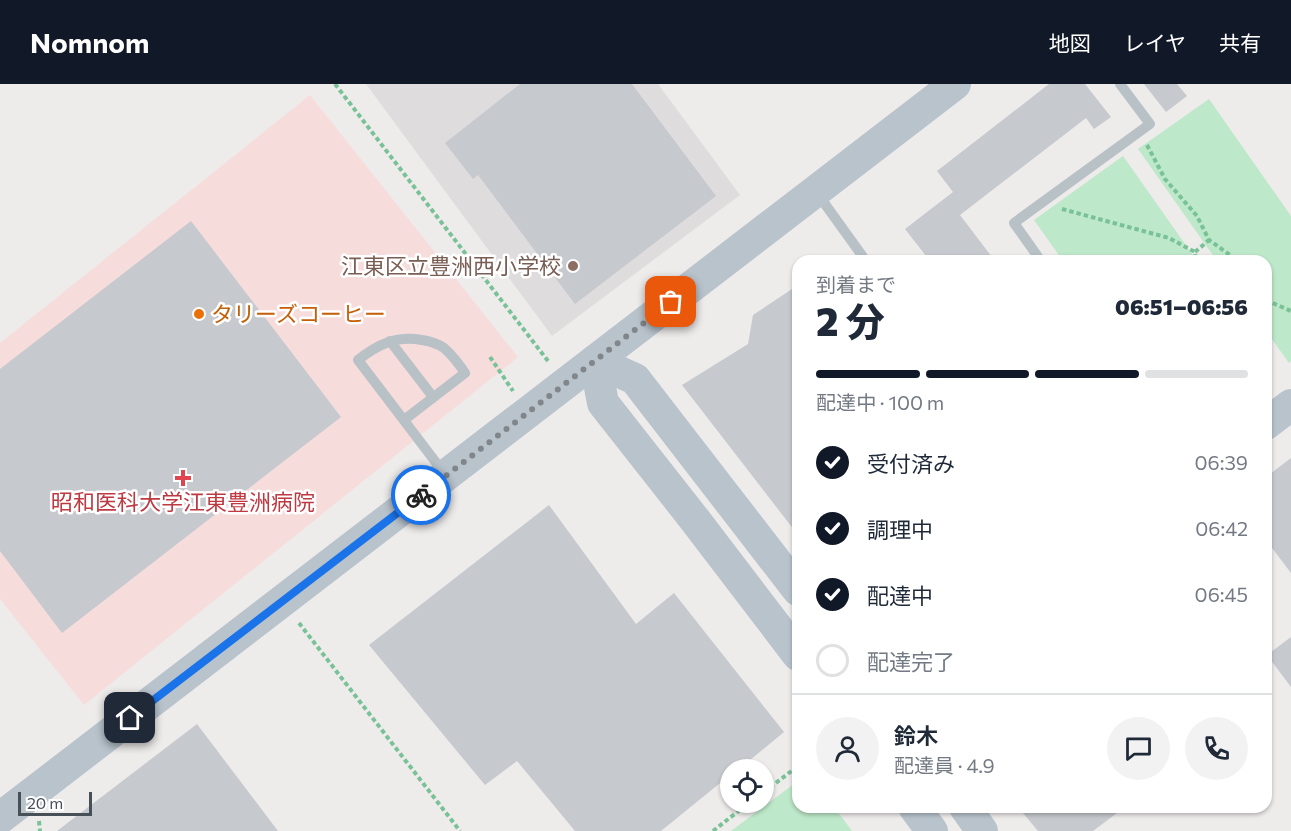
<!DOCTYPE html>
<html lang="ja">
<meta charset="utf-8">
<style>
:root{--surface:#fff;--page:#f2f2f3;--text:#1f2937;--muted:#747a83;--line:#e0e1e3;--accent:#111827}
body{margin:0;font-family:Commissioner,"Noto Sans JP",sans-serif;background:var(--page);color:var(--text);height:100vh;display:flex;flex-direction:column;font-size:22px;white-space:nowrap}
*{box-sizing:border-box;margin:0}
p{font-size:20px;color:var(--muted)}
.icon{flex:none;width:33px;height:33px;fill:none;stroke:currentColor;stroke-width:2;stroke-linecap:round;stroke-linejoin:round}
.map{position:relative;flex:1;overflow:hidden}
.details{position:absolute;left:792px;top:171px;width:480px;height:558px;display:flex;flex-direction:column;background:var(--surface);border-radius:18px;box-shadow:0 2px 4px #0004}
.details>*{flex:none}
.tools{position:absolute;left:720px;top:675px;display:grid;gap:12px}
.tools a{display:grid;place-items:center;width:54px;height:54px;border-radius:50%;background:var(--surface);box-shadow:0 2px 4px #0004;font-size:30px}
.scale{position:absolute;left:18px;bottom:15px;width:74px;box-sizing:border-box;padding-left:6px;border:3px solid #465056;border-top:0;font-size:16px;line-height:21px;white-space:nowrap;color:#465056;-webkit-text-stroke:4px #fff;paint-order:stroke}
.pin{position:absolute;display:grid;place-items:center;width:51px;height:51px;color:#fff;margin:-26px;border-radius:12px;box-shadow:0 3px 9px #0006}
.courier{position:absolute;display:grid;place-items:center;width:60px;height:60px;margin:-30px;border:4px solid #1a73e8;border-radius:50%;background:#fff;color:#222;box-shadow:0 2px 8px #0007}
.overview em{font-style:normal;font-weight:800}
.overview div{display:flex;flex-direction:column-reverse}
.overview{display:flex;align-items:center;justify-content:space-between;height:102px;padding:0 24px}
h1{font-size:39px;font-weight:800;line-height:45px}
.bar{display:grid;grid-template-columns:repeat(4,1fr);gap:9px 6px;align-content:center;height:72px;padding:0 24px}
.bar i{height:8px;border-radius:4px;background:var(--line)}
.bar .on{background:var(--accent)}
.bar p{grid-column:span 4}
.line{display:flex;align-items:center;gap:15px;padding:0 24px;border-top:2px solid var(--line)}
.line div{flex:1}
.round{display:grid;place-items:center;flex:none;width:63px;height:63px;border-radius:32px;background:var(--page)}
ol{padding:0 24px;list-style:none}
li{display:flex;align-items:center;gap:18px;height:66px}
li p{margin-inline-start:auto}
li .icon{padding:6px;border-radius:50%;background:var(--accent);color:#fff;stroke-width:4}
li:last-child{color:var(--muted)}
li i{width:33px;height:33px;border:3px solid var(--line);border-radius:50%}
header{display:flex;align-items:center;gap:36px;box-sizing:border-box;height:84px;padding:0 30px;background:var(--accent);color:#fff}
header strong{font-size:28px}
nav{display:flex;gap:33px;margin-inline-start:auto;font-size:21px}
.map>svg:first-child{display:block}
.education{fill:#dfdcdd}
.medical{fill:#f7dcdc}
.green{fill:#bde8c9}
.building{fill:#c6c9ce}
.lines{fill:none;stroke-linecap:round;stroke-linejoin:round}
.path{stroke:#79c297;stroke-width:4;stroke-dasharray:4.5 3;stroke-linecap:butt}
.lane{stroke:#b8c1c6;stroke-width:10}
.secondary{stroke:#b8c3cc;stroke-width:32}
.done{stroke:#81868a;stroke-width:6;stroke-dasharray:0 10.8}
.route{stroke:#1a73e8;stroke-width:8}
.education-dot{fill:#8d6e63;stroke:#fff;stroke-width:2}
.food-dot{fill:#e8710a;stroke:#fff;stroke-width:2}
.health-dot{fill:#e0444e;stroke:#fff;stroke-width:2}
.labels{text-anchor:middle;stroke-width:5;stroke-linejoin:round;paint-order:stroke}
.education-label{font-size:22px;fill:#785e54;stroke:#fff;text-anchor:end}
.food-label{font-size:22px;fill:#c56008;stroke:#fff;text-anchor:start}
.health-label{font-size:22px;fill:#be3a42;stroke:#fff}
</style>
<header>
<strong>Nomnom</strong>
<nav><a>地図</a><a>レイヤ</a><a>共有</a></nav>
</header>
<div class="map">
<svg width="1291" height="747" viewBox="0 0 1291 747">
<rect width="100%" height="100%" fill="#eeebeb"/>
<!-- education -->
<polygon class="education" points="366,0 658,0 740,111 552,252"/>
<!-- medical -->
<polygon class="medical" points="310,11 518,273 84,621 0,515 0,259"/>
<!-- green -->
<g class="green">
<polygon points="1209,15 1291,132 1291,277 1289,279 1266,247 1266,177 1217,177 1138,65"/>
<polygon points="1123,72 1197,177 1063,177 1034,136"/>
<polygon points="798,697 798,723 834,723 852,747 731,747"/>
</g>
<!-- building -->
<g class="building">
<polygon points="520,0 632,0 716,112 575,220 478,91 473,95 445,59"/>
<polygon points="1049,0 1085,0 1111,33 1094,45 1086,34 960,131 995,177 930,177 905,145 953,108 937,87"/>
<polygon points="1144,0 1177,0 1187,12 1166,28"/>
<polygon points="191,137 341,333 62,549 0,467 0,285"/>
<polygon points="798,201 798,451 682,301 748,260 753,231"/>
<polygon points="1291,374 1291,489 1266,456 1266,393"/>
<polygon points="549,421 636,540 674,509 784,648 738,686 730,686 730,691 661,747 575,747 517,677 485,701 369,561"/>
<polygon points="1291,553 1291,603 1267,571"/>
<polygon points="197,640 278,747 57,747"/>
<polygon points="1018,723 1125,723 1093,747 1038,747"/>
</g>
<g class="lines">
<!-- path -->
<g class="path">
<polyline points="335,0 548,277"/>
<polyline points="1147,61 1165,95 1197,132 1209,156 1230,171 1234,177"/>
<polyline points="1062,125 1169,154 1195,168 1196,177"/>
<polyline points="1195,168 1209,156"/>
<polyline points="1266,216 1291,227"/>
<polyline points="490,273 513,307"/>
<polyline points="299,539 460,747"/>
<polyline points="764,708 798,682"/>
<polyline points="39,737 40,747"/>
<polyline points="713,747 750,718"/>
</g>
<!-- lane -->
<g class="lane">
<polyline points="817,109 866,177"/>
<polyline points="1041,177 1014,139 1150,40 1120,0"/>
<polyline points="390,257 433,313"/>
<path d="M404,336L465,289C459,280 452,271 444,264C438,260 429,257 422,256C396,251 377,261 358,276L444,389"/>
</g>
<!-- secondary -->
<g class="secondary">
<polyline points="595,277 603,319 695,436 798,571"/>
<polyline points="595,277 635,295 798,506"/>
<polyline points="1266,340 1291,321"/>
<polyline points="914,723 932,747"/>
<polyline points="965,723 982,747"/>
<polyline points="0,734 955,0"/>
</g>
</g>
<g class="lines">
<!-- done -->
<polyline class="done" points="421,411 671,218"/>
<!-- route -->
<polyline class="route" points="130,634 421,411"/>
</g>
<!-- markers -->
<circle class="education-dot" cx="573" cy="182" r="6"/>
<circle class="food-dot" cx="199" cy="230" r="6"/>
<path class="health-dot" d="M180 385h6v6h6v6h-6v6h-6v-6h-6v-6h6z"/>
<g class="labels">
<!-- education labels -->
<g class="education-label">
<text x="561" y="190">江東区立豊洲西小学校</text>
</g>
<!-- food labels -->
<g class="food-label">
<text x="211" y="238">タリーズコーヒー</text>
</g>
<!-- health labels -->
<g class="health-label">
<text x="183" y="426">昭和医科大学江東豊洲病院</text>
</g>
</g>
</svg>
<div class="tools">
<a><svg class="icon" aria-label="locate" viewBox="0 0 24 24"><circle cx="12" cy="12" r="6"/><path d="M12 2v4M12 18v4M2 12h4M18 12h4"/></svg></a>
</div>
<div class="scale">20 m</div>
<div class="pin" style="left:671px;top:218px;background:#ea580c"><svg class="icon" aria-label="bag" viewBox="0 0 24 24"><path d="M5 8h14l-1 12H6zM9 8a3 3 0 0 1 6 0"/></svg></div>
<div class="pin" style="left:130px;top:634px;background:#1f2937"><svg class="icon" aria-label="home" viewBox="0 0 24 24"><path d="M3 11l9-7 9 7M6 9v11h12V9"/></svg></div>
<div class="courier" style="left:421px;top:411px"><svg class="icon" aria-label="bike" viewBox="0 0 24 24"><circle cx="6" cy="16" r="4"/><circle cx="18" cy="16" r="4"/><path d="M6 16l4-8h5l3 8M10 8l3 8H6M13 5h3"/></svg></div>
<section class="details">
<div class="overview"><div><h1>2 分</h1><p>到着まで</p></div><em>06:51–06:56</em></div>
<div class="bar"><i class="on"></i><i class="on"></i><i class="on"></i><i></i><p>配達中 · 100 m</p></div>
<ol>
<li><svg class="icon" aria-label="check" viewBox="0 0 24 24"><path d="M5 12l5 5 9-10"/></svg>受付済み<p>06:39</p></li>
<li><svg class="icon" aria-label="check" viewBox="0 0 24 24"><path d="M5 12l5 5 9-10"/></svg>調理中<p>06:42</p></li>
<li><svg class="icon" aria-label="check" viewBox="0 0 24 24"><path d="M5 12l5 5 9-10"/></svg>配達中<p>06:45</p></li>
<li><i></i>配達完了</li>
</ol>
<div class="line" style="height:108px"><a class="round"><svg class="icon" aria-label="person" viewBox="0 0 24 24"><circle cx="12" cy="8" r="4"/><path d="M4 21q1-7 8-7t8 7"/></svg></a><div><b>鈴木</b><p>配達員 · 4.9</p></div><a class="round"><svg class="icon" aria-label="chat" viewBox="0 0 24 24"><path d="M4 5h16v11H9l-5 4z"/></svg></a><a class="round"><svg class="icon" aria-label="phone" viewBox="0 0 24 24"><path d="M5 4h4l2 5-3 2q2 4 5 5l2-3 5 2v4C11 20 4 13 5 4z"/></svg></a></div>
</section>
</div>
